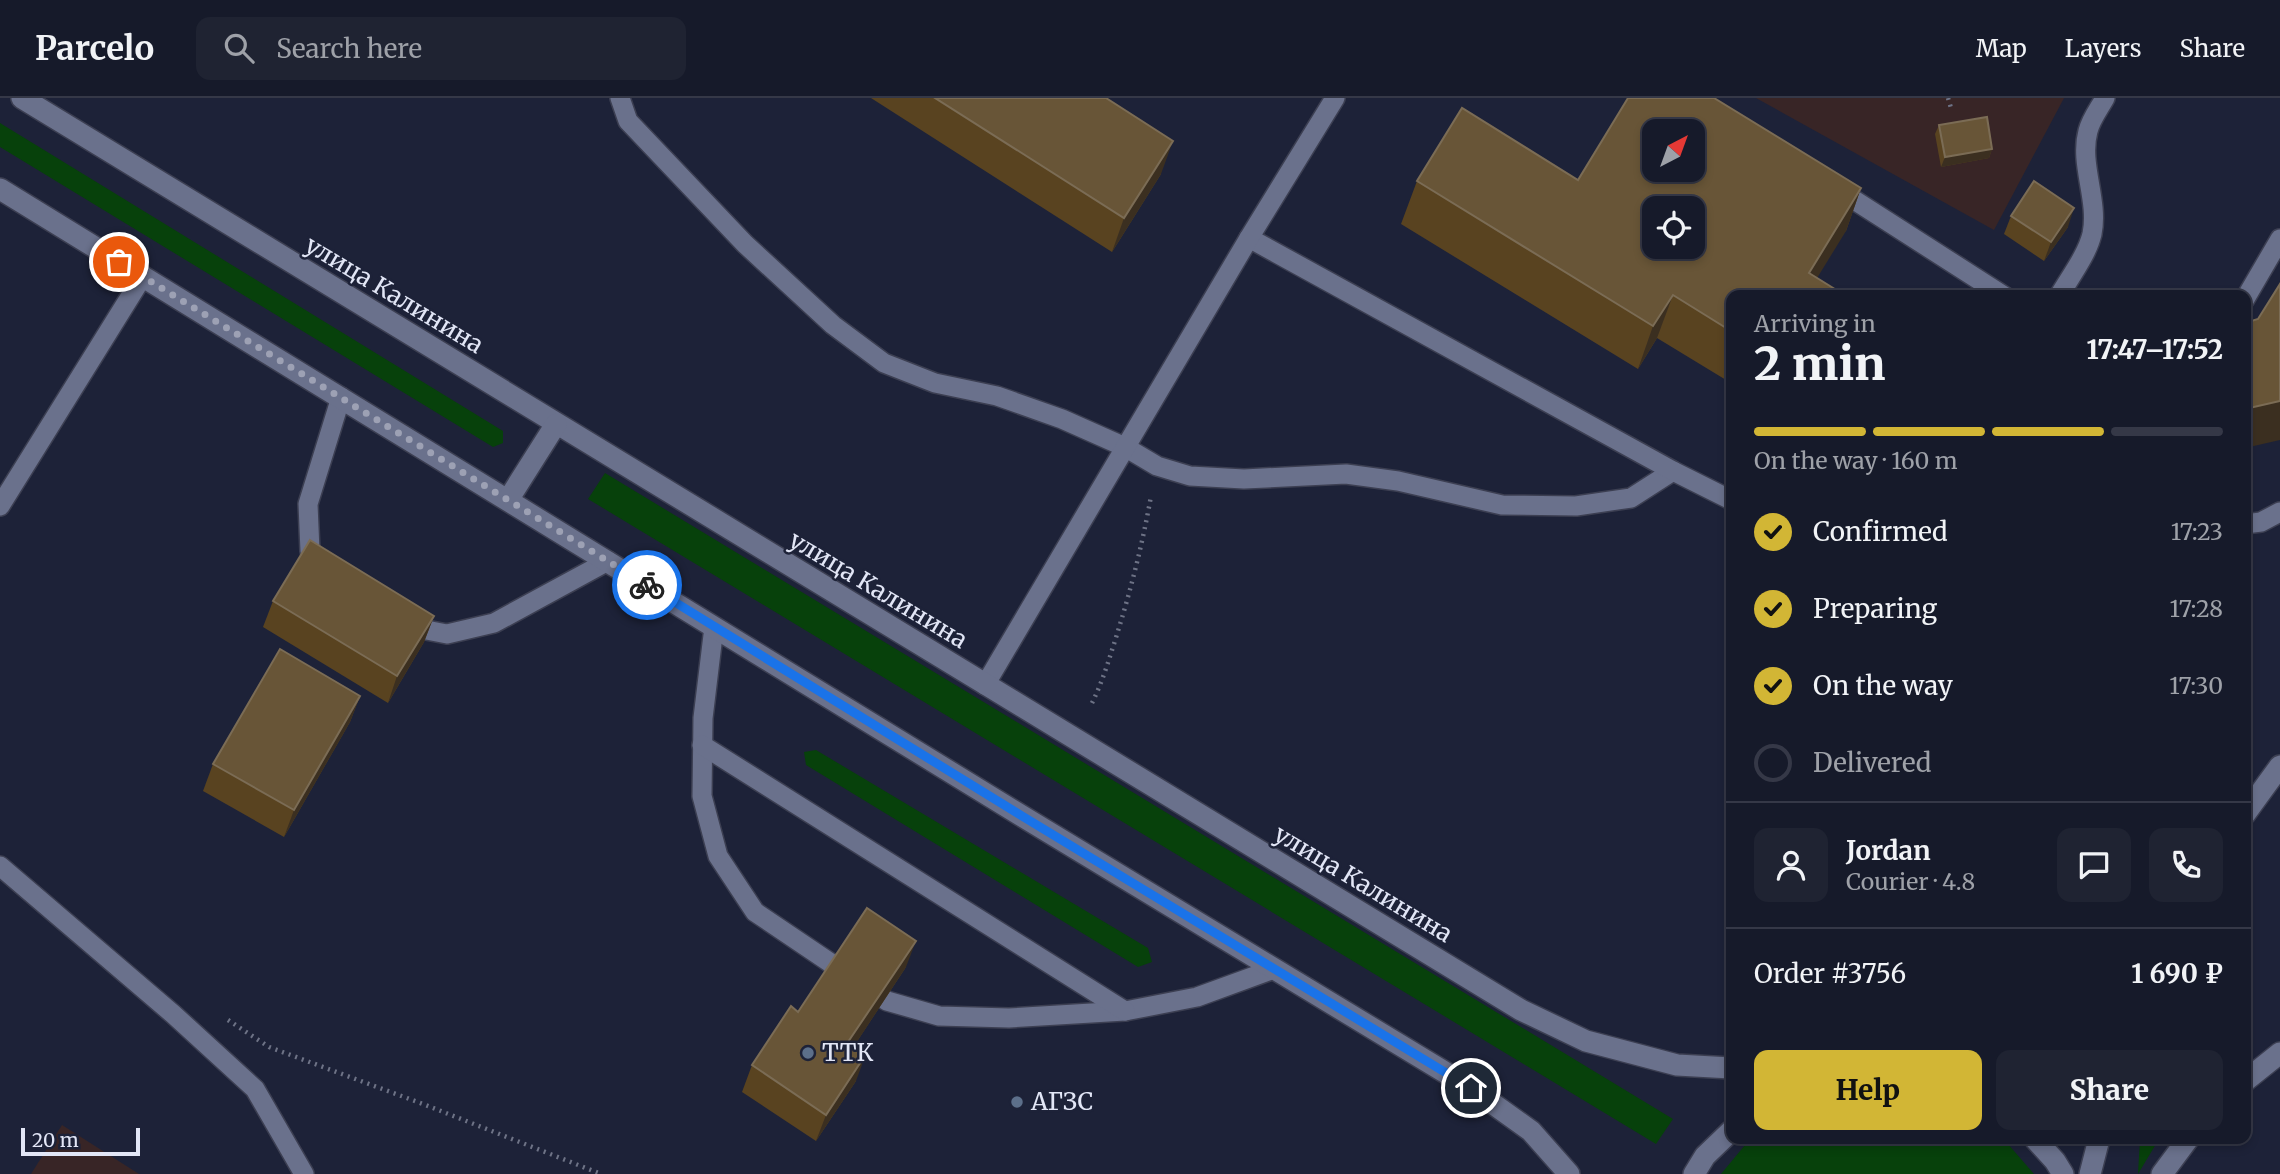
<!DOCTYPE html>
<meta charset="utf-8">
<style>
:root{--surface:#161a2a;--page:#1f2332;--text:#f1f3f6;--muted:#9ea1a8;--line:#353847;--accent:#d2b635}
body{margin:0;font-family:Merriweather,serif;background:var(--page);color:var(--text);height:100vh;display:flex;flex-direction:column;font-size:26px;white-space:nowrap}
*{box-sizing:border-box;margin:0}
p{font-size:23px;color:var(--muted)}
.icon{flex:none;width:38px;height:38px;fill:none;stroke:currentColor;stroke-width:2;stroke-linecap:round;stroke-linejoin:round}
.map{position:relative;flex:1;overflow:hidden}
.details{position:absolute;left:1726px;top:192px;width:525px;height:854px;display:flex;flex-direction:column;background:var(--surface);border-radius:14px;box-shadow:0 4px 10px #0003,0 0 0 2px var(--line)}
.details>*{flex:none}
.needle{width:46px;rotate:41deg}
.tools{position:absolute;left:1642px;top:21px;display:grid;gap:14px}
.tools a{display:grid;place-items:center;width:63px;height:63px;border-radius:14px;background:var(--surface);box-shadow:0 4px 10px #0003,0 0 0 2px var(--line);font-size:35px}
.scale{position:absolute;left:21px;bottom:18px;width:119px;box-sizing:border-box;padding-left:7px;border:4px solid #e2e6f6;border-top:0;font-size:19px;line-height:24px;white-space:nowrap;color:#e2e6f6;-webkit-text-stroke:5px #1d2238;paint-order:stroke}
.pin{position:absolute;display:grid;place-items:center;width:60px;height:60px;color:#fff;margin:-30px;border:4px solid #fff;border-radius:50%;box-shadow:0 2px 7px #0007}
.courier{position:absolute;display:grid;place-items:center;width:70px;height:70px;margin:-35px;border:5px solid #1a73e8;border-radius:50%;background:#fff;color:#222;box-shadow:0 2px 9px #0007}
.overview em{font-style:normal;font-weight:800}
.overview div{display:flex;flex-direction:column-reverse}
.overview{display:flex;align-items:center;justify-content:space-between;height:119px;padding:0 28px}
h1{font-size:46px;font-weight:800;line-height:52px}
.bar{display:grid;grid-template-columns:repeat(4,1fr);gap:10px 7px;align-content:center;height:84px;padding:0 28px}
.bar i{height:9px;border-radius:5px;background:var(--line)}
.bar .current{background:var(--accent)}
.bar p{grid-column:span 4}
.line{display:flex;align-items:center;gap:18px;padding:0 28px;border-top:2px solid var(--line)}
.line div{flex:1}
.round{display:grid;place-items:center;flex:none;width:74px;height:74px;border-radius:14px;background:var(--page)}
ol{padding:0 28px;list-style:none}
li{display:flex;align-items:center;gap:21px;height:77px}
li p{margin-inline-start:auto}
li .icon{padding:7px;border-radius:50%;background:var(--accent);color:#111;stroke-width:4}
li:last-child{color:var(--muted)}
li i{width:38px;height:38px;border:4px solid var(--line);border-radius:50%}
.cta{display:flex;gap:14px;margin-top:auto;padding:14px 28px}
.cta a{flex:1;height:80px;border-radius:14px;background:var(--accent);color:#111;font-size:28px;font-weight:800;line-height:80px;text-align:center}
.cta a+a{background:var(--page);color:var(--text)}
header{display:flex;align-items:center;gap:42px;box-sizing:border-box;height:98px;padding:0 35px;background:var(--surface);border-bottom:2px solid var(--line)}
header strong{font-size:33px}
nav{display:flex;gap:38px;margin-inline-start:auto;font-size:24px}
.search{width:490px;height:63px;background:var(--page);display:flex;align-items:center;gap:18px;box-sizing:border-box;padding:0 24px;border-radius:14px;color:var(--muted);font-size:26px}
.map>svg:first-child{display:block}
.education{fill:#382526}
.green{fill:#07410b}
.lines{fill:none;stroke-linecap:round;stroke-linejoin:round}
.lane-casing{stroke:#3c3f52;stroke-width:22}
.secondary-casing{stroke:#3c3f52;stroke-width:24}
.path{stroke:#6e7386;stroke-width:4.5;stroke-dasharray:2 5;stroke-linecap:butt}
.lane{stroke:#6a718c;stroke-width:19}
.secondary{stroke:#6a718c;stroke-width:21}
.wall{fill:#594320}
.shaded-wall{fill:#3b2f20}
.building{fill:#685537;stroke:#7b6c55;stroke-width:2;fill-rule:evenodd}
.done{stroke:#9da1b4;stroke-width:7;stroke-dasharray:0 12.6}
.route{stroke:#1a73e8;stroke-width:9}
.service-dot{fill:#5c6f8a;stroke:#1d2238;stroke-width:2.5}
.labels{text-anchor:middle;stroke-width:5;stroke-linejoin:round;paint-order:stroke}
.street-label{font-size:24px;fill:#e2e6f6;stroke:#1d2238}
.poi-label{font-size:24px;fill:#e2e6f6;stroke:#1d2238;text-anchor:start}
</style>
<header>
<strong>Parcelo</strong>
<div class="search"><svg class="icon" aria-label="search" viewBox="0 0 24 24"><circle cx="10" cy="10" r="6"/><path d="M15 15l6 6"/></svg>Search here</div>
<nav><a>Map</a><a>Layers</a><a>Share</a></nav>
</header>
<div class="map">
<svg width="2280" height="1076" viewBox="0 0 2280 1076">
<rect width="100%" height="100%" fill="#1d2238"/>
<!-- education -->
<g class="education">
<polygon points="1756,0 2064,0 1994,132"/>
<polygon points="62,1027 139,1076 31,1076"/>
</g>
<!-- green -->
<g class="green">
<polygon points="0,25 503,333 503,345 493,349 0,49"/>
<polygon points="605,375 1673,1021 1656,1046 588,401"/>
<polygon points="816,652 1148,850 1152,864 1138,869 806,667 804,654"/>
<polygon points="1754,1041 2000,1041 2008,1046 2034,1076 1721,1076 1745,1047"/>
<polygon points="2140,1041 2159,1041 2138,1076"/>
</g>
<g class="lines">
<defs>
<g id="lane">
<polyline points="620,0 628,23 745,146 833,227 884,265 935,285 997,298 1062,321 1125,349 1157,368 1190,378 1244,381 1346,376 1398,383 1502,407 1576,408 1631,400 1673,373"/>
<polyline points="1837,91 2004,198"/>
<polyline points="1249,140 1673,373 1731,402"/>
<path d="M2059,198C2070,179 2087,157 2092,136C2099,102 2079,66 2088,33C2091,21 2099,11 2105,0"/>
<polyline points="2245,201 2280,141"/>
<polyline points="0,408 143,178"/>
<polyline points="2245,426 2261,424 2280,414"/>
<polyline points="320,465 310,453 308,406 341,299"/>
<polyline points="406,522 421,531 447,536 494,525 608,463"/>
<polyline points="714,529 703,620 702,698 718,758 755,814 887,903 939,918 1009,920 1125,913 1197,899 1274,871"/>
<polyline points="985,587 1249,140 1335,0"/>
<polyline points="702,647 1125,913"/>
<polyline points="0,768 173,916 255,991 304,1076"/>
</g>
<g id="secondary">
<polyline points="22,0 1521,912 1586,943 1677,967 1731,970"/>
<polyline points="0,91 1022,718 1471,990 1531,1033 1569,1076"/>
<polyline points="508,402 556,326"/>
<polyline points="2245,716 2280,668"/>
<polyline points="2245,983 2280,955"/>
<polyline points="2035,1041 2055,1063 2063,1076"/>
<polyline points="1694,1076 1705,1058 1731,1033"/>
<polyline points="2090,1076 2099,1041"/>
<polyline points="2162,1076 2188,1041"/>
</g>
</defs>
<!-- lane casing -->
<use href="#lane" class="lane-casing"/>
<!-- secondary casing -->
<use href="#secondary" class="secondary-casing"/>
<!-- path -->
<g class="path">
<polyline points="1948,0 1951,10"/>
<path d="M1092,605C1101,587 1107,568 1113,549C1129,499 1142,449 1151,398"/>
<polyline points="228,922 269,949 423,1006 601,1076"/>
</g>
<!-- lane -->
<use href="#lane" class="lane"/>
<!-- secondary -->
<use href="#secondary" class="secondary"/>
</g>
<!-- wall -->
<g class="wall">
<polygon points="871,0 1106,0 1161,76 1112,154"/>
<polygon points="1939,27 1992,51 1989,60 1941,69 1935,36"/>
<polygon points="1578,82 1861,90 1846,133 1731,198 1731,285 1657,240 1638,271 1401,126 1417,83"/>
<polygon points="2011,118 2068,129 2044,163 2004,136"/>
<polygon points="273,503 434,518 424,544 388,605 263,529"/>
<polygon points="360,598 350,624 284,739 203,693 213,666"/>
<polygon points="906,869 854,948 856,983 816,1043 742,994 752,967 798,914"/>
</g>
<!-- shaded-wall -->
<g class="shaded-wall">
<polygon points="1173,43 1161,76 1112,154 1124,120"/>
<polygon points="1992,51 1989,60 1941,69 1945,59"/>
<polygon points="1861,90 1846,133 1806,198 1809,175"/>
<polygon points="2074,110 2068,129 2044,163 2051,144"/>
<polygon points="1673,197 1657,240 1638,271 1653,228"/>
<polygon points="2280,303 2280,342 2245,350 2245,311"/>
<polygon points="434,518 424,544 388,605 397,578"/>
<polygon points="360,598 350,624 284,739 294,712"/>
<polygon points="916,843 906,869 839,971 848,944"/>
<polygon points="866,956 856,983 816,1043 826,1017"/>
</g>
<!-- building -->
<g class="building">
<polygon points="935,0 1106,0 1173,43 1124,120"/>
<path d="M1628,0H1714L1861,90L1809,175L1846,198H1731V233L1673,197L1653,228L1417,83L1462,10L1578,82ZM1654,33H1692V72H1654ZM1654,110H1692V149H1654Z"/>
<polygon points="1987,19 1992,51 1945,59 1939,27"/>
<polygon points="2034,83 2074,110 2051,144 2011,118"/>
<polygon points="2280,186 2280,303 2245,311 2245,225 2258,221"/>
<polygon points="310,442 434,518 397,578 273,503"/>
<polygon points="280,551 360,598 294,712 213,666"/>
<polygon points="867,810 916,843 848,944 866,956 826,1017 752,967 791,908 798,914"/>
</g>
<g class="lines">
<!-- done -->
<polyline class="done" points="119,164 647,487"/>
<!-- route -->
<polyline class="route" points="647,487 1022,718 1471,990"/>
</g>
<!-- markers -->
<g class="service-dot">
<circle cx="808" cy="955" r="7"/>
<circle cx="1017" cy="1004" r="7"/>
</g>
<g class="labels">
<!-- street labels -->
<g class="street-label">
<text transform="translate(394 197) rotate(31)" y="8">улица Калинина</text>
<text transform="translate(878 492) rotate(31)" y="8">улица Калинина</text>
<text transform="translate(1363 786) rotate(31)" y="8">улица Калинина</text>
</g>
<!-- poi labels -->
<g class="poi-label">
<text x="822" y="963">ТТК</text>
<text x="1031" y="1012">АГЗС</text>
</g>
</g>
</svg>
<div class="tools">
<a><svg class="needle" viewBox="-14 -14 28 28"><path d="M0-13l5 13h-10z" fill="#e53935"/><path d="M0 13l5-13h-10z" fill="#9ea1a8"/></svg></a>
<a><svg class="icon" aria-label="locate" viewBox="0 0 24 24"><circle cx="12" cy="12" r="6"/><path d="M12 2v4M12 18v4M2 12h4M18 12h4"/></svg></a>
</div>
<div class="scale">20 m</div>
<div class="pin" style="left:119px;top:164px;background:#ea580c"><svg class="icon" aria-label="bag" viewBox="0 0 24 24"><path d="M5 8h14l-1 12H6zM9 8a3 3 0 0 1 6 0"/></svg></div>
<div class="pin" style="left:1471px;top:990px;background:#1f2937"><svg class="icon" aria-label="home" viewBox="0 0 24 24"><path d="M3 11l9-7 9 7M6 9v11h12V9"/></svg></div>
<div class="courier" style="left:647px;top:487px"><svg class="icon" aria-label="bike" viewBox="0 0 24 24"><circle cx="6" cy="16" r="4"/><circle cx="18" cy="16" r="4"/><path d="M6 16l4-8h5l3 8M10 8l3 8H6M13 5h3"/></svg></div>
<section class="details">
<div class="overview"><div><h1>2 min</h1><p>Arriving in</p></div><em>17:47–17:52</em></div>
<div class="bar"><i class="current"></i><i class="current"></i><i class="current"></i><i></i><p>On the way · 160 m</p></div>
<ol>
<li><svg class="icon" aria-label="check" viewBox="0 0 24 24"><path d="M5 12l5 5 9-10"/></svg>Confirmed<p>17:23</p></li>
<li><svg class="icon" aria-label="check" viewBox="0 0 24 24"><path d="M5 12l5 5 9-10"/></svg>Preparing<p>17:28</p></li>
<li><svg class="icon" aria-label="check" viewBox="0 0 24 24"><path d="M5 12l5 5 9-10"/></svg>On the way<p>17:30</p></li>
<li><i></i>Delivered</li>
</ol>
<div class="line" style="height:126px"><a class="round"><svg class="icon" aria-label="person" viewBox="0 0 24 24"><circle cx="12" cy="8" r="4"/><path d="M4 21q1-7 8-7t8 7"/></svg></a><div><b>Jordan</b><p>Courier · 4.8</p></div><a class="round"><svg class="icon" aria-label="chat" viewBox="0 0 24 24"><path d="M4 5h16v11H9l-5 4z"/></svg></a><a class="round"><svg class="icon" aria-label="phone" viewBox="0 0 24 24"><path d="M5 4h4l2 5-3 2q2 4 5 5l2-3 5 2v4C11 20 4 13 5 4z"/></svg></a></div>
<div class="line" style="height:91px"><div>Order #3756</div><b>1 690 ₽</b></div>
<div class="cta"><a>Help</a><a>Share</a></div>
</section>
</div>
